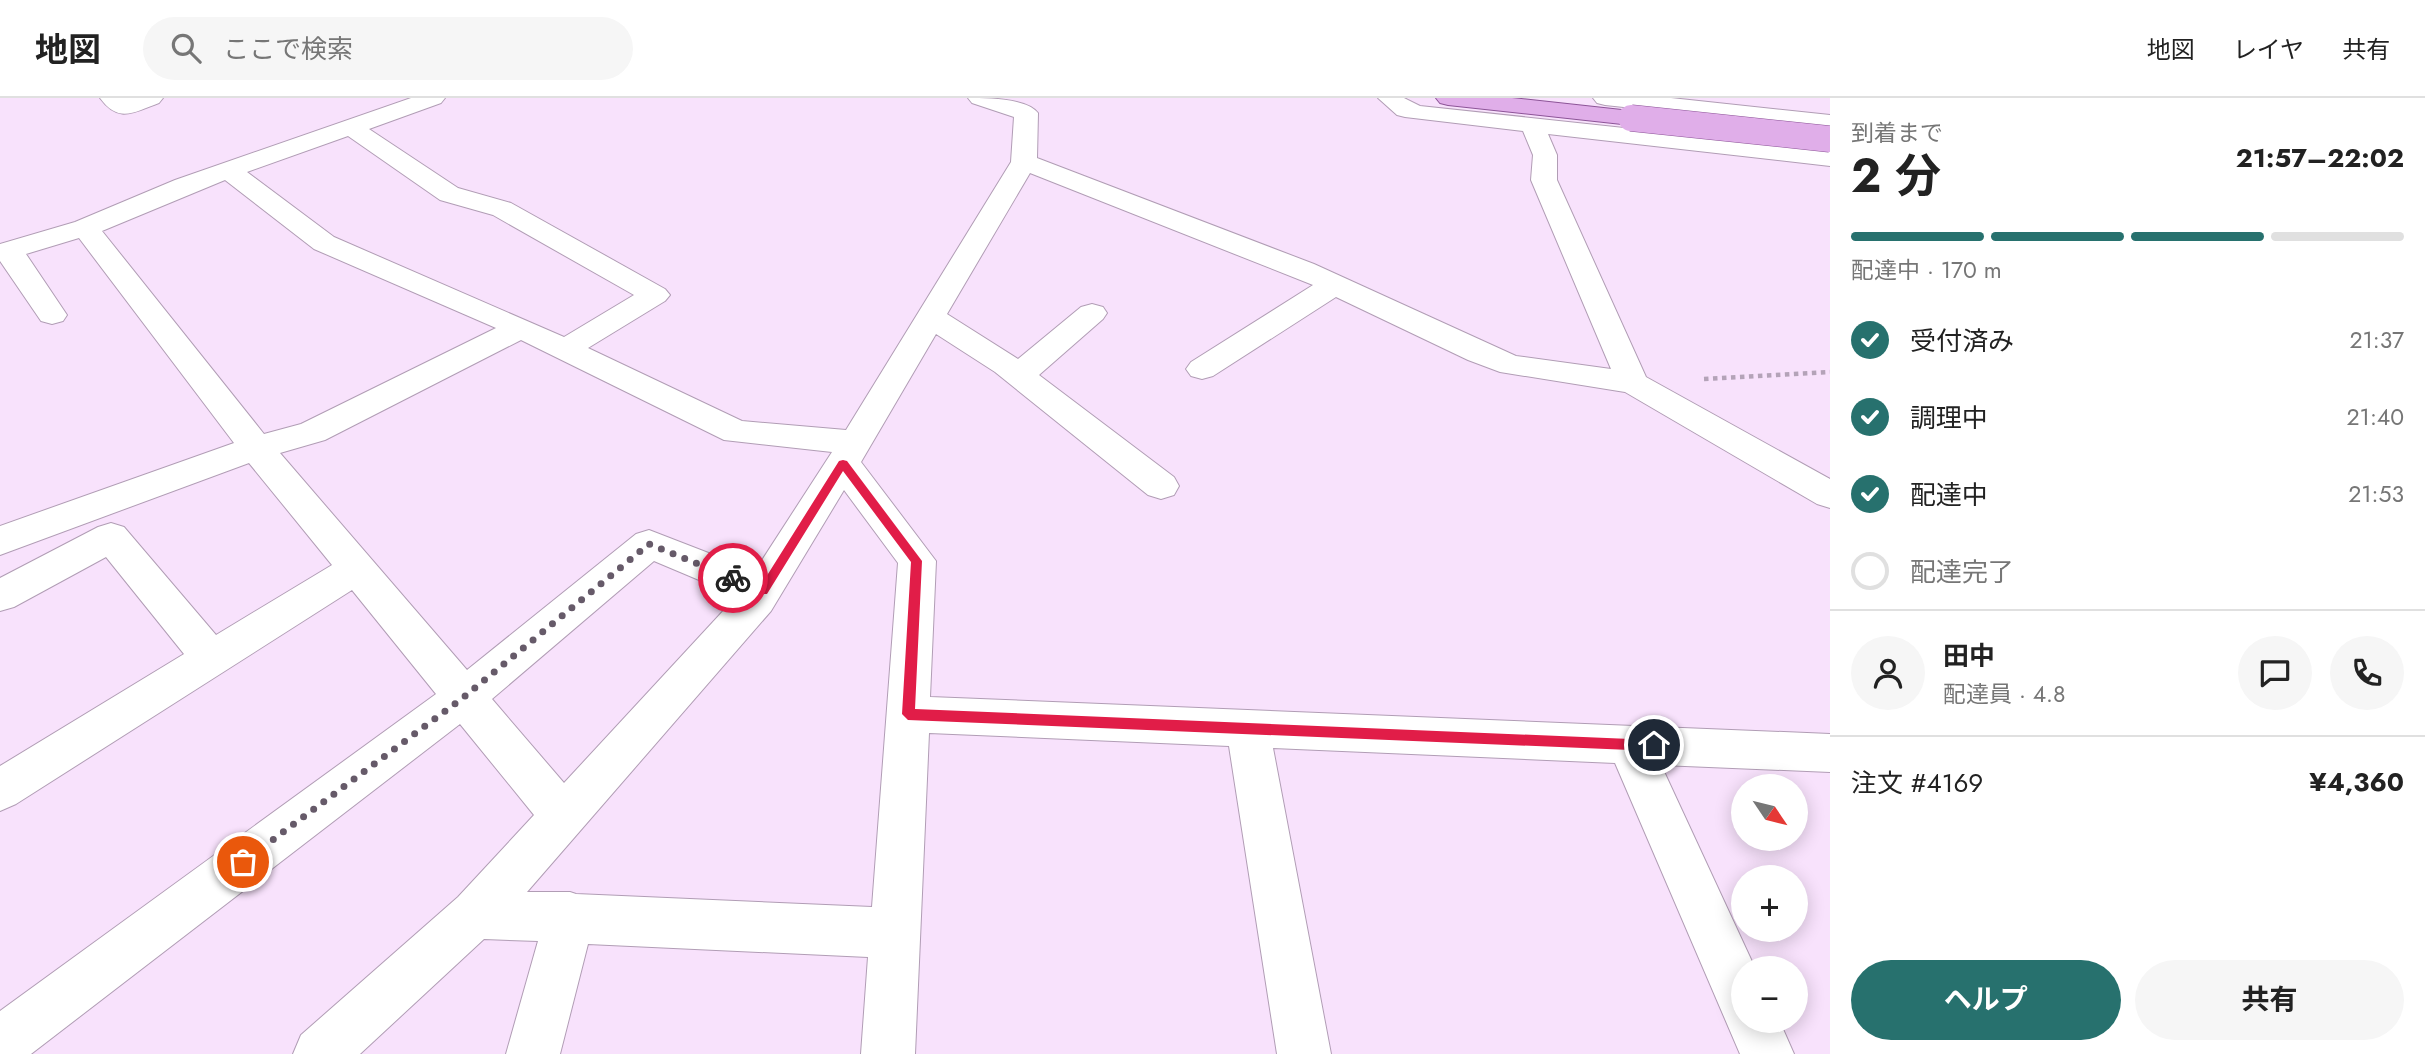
<!DOCTYPE html>
<html lang="ja">
<meta charset="utf-8">
<style>
:root{--surface:#fff;--page:#f6f6f6;--text:#222;--muted:#767676;--line:#e0e0e0;--accent:#27716e}
body{margin:0;font-family:Jost,"Noto Sans JP",sans-serif;background:var(--page);color:var(--text);height:100vh;display:flex;flex-direction:column;font-size:26px;white-space:nowrap}
*{box-sizing:border-box;margin:0}
p{font-size:23px;color:var(--muted)}
.icon{flex:none;width:38px;height:38px;fill:none;stroke:currentColor;stroke-width:2;stroke-linecap:round;stroke-linejoin:round}
.map{position:relative;flex:1;overflow:hidden}
.side{display:flex;flex-direction:column;background:var(--surface);width:595px}
.side>*{flex:none}
.needle{width:46px;rotate:125deg}
.tools{position:absolute;left:1731px;top:676px;display:grid;gap:14px}
.tools a{display:grid;place-items:center;width:77px;height:77px;border-radius:50%;background:var(--surface);box-shadow:0 4px 18px #0003;font-size:35px}
.pin{position:absolute;display:grid;place-items:center;width:60px;height:60px;color:#fff;margin:-30px;border:4px solid #fff;border-radius:50%;box-shadow:0 2px 7px #0007}
.courier{position:absolute;display:grid;place-items:center;width:70px;height:70px;margin:-35px;border:5px solid #e11d48;border-radius:50%;background:#fff;color:#222;box-shadow:0 2px 9px #0007}
.overview em{font-style:normal;font-weight:700}
.overview div{display:flex;flex-direction:column-reverse}
.overview{display:flex;align-items:center;justify-content:space-between;height:119px;padding:0 21px}
h1{font-size:46px;font-weight:700;line-height:52px}
.bar{display:grid;grid-template-columns:repeat(4,1fr);gap:10px 7px;align-content:center;height:84px;padding:0 21px}
.bar i{height:9px;border-radius:5px;background:var(--line)}
.bar .active{background:var(--accent)}
.bar p{grid-column:span 4}
.line{display:flex;align-items:center;gap:18px;padding:0 21px;border-top:2px solid var(--line)}
.line div{flex:1}
.round{display:grid;place-items:center;flex:none;width:74px;height:74px;border-radius:37px;background:var(--page)}
ol{padding:0 21px;list-style:none}
li{display:flex;align-items:center;gap:21px;height:77px}
li p{margin-inline-start:auto}
li .icon{padding:7px;border-radius:50%;background:var(--accent);color:#fff;stroke-width:4}
li:last-child{color:var(--muted)}
li i{width:38px;height:38px;border:4px solid var(--line);border-radius:50%}
.action{display:flex;gap:14px;margin-top:auto;padding:14px 21px}
.action a{flex:1;height:80px;border-radius:42px;background:var(--accent);color:#fff;font-size:28px;font-weight:700;line-height:80px;text-align:center}
.action a+a{background:var(--page);color:var(--text)}
header{display:flex;align-items:center;gap:42px;box-sizing:border-box;height:98px;padding:0 35px;background:var(--surface);border-bottom:2px solid var(--line)}
header strong{font-size:33px}
nav{display:flex;gap:38px;margin-inline-start:auto;font-size:24px}
.search{width:490px;height:63px;background:var(--page);display:flex;align-items:center;gap:18px;box-sizing:border-box;padding:0 24px;border-radius:38px;color:var(--muted);font-size:26px}
main{display:flex;flex:1;min-height:0}
.map>svg:first-child{display:block}
.lines{fill:none;stroke-linecap:round;stroke-linejoin:round}
.minor-casing{stroke:#b19db5;stroke-width:2}
.major-casing{stroke:#8c5497;stroke-width:2}
.path{stroke:#b4a3b8;stroke-width:4.5;stroke-dasharray:4.5 4.5;stroke-linecap:butt}
.minor{fill:#fff;fill-rule:evenodd}
.major{fill:#e0aee9;fill-rule:evenodd}
.major-bridge-casing{stroke:#8c5497;stroke-width:27;stroke-linecap:butt}
.major-bridge{stroke:#e0aee9;stroke-width:26}
.route{fill:#e11d48}
.done{stroke:#665a69;stroke-width:7;stroke-dasharray:0 12.6}
</style>
<header>
<strong>地図</strong>
<div class="search"><svg class="icon" aria-label="search" viewBox="0 0 24 24"><circle cx="10" cy="10" r="6"/><path d="M15 15l6 6"/></svg>ここで検索</div>
<nav><a>地図</a><a>レイヤ</a><a>共有</a></nav>
</header>
<main>
<div class="map">
<svg width="1830" height="956" viewBox="0 0 1830 956">
<rect width="100%" height="100%" fill="#f8e2fc"/>
<g class="lines">
<defs>
<g id="minor">
<path d="M100,0H163L159,5C134,14 119,26 100,0Z"/>
<path d="M411,0H445L441,5L369,31L458,90L511,105L665,191L670,197L665,203L588,250L742,323L846,332L1011,64L1014,19L972,5L968,0C987,0 1026,0 1038,15L1037,60L1314,166L1516,258L1611,271L1531,82L1533,57L1523,33L1405,19L1397,17L1378,0H1404L1420,8L1830,52V68L1548,36L1557,57V82L1646,279L1830,381V410L1817,406L1625,294L1500,274L1468,262L1336,199L1213,278L1202,281L1191,278L1186,271L1191,264L1313,187L1030,75L947,216L1018,261L1081,209L1092,206L1103,209L1107,215L1103,221L1039,277L1174,379L1179,388L1174,397L1161,401L1148,397L995,274L936,236L861,364L936,463L930,599L1830,636V674L1661,667L1755,870H1743V922H1779L1794,956H1740L1615,665L1273,650L1331,956H1277L1229,648L929,635L915,956H861L868,859L588,846L560,956H506L538,843L484,841L360,956H293L301,937L458,799L534,717L460,626L31,956H0V913L436,596L352,492L16,706L0,713V668L184,556L106,459L14,509L0,513V480L98,429L111,425L124,429L216,537L332,467L249,365L0,457V428L234,345L79,140L26,156L67,217L63,223L52,226L41,223L0,163V146L75,124L175,82ZM348,38L440,102L493,117L634,197L564,239L334,139L247,74ZM225,82L314,151L496,230L301,326L264,336L102,133ZM521,242L724,342L832,354L755,473L649,432L636,436L467,572L280,355L325,342ZM844,392L898,465L872,809L576,796L570,794H527L771,513ZM654,463L737,498L564,685L492,601Z"/>
<polygon points="1593,0 1671,0 1830,17 1830,31 1605,7 1597,5"/>
</g>
<polygon id="major" points="1436,0 1512,0 1631,13 1639,15 1643,20 1639,25 1631,27 1448,7 1440,5"/>
</defs>
<!-- minor casing -->
<use href="#minor" class="minor-casing"/>
<!-- major casing -->
<use href="#major" class="major-casing"/>
<!-- path -->
<polyline class="path" points="1704,281 1830,274"/>
<!-- minor -->
<use href="#minor" class="minor"/>
<!-- major -->
<use href="#major" class="major"/>
<defs>
<polyline id="major-bridge" points="1631,20 1830,41"/>
</defs>
<!-- major-bridge casing -->
<use href="#major-bridge" class="major-bridge-casing"/>
<!-- major-bridge -->
<use href="#major-bridge" class="major-bridge"/>
</g>
<!-- route -->
<polygon class="route" points="843,362 847,363 922,463 915,611 1654,642 1660,647 1654,653 908,622 902,616 911,464 843,373 767,496 759,496 727,480 733,476 761,487 839,363"/>
<g class="lines">
<!-- done -->
<polyline class="done" points="243,764 464,599 649,446 733,480"/>
</g>
</svg>
<div class="tools">
<a><svg class="needle" viewBox="-14 -14 28 28"><path d="M0-13l5 13h-10z" fill="#e53935"/><path d="M0 13l5-13h-10z" fill="#767676"/></svg></a>
<a>+</a>
<a>−</a>
</div>
<div class="pin" style="left:243px;top:764px;background:#ea580c"><svg class="icon" aria-label="bag" viewBox="0 0 24 24"><path d="M5 8h14l-1 12H6zM9 8a3 3 0 0 1 6 0"/></svg></div>
<div class="pin" style="left:1654px;top:647px;background:#1f2937"><svg class="icon" aria-label="home" viewBox="0 0 24 24"><path d="M3 11l9-7 9 7M6 9v11h12V9"/></svg></div>
<div class="courier" style="left:733px;top:480px"><svg class="icon" aria-label="bike" viewBox="0 0 24 24"><circle cx="6" cy="16" r="4"/><circle cx="18" cy="16" r="4"/><path d="M6 16l4-8h5l3 8M10 8l3 8H6M13 5h3"/></svg></div>
</div>
<section class="side">
<div class="overview"><div><h1>2 分</h1><p>到着まで</p></div><em>21:57–22:02</em></div>
<div class="bar"><i class="active"></i><i class="active"></i><i class="active"></i><i></i><p>配達中 · 170 m</p></div>
<ol>
<li><svg class="icon" aria-label="check" viewBox="0 0 24 24"><path d="M5 12l5 5 9-10"/></svg>受付済み<p>21:37</p></li>
<li><svg class="icon" aria-label="check" viewBox="0 0 24 24"><path d="M5 12l5 5 9-10"/></svg>調理中<p>21:40</p></li>
<li><svg class="icon" aria-label="check" viewBox="0 0 24 24"><path d="M5 12l5 5 9-10"/></svg>配達中<p>21:53</p></li>
<li><i></i>配達完了</li>
</ol>
<div class="line" style="height:126px"><a class="round"><svg class="icon" aria-label="person" viewBox="0 0 24 24"><circle cx="12" cy="8" r="4"/><path d="M4 21q1-7 8-7t8 7"/></svg></a><div><b>田中</b><p>配達員 · 4.8</p></div><a class="round"><svg class="icon" aria-label="chat" viewBox="0 0 24 24"><path d="M4 5h16v11H9l-5 4z"/></svg></a><a class="round"><svg class="icon" aria-label="phone" viewBox="0 0 24 24"><path d="M5 4h4l2 5-3 2q2 4 5 5l2-3 5 2v4C11 20 4 13 5 4z"/></svg></a></div>
<div class="line" style="height:91px"><div>注文 #4169</div><b>¥4,360</b></div>
<div class="action"><a>ヘルプ</a><a>共有</a></div>
</section>
</main>
